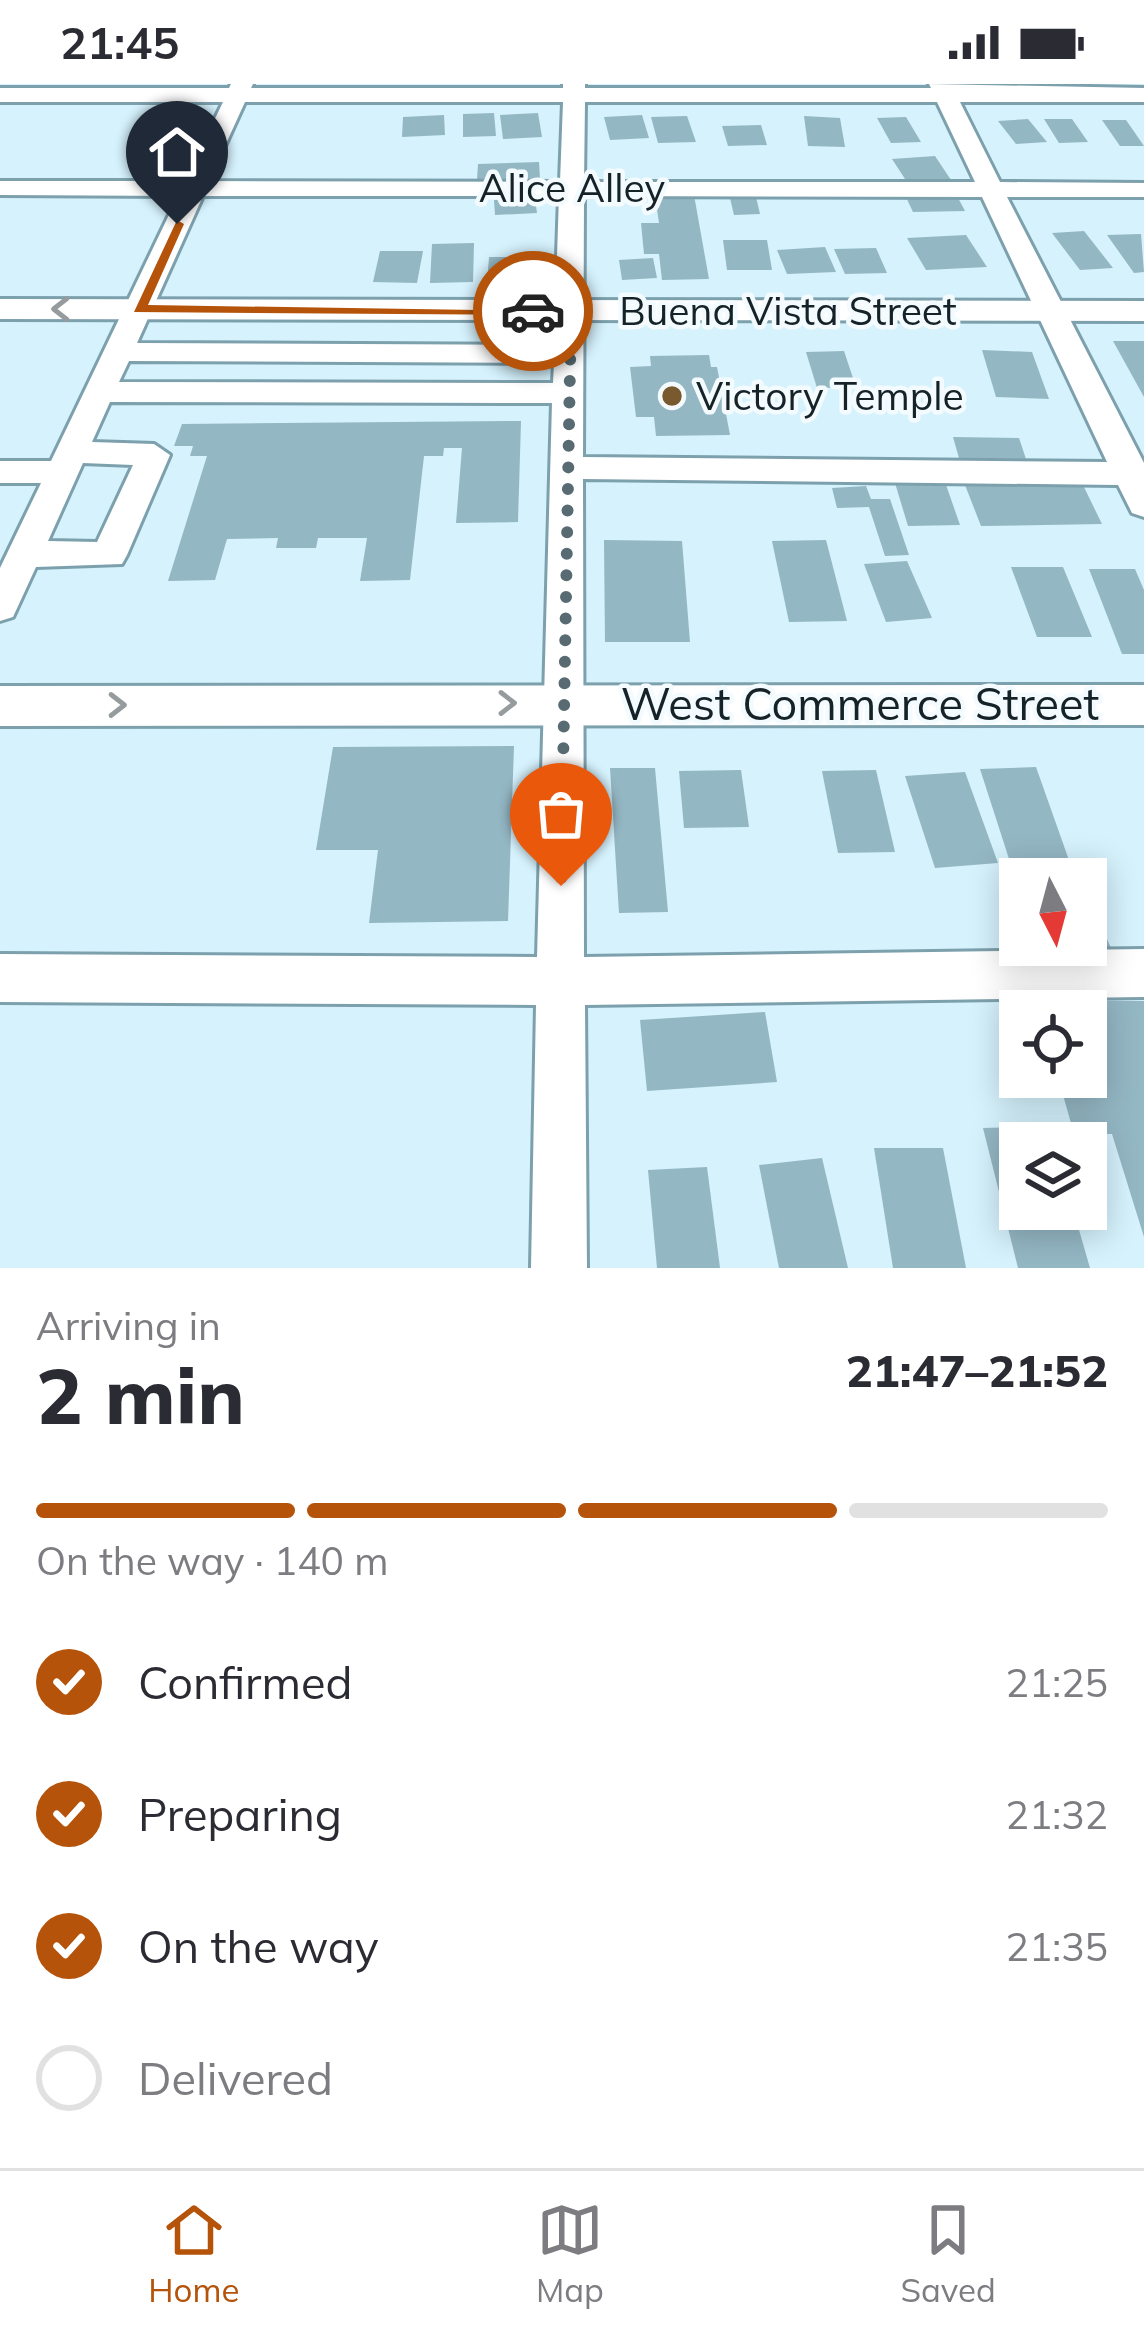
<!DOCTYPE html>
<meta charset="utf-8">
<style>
:root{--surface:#fff;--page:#f2f2f3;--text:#2b2b33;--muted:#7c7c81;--line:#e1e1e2;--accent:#b45309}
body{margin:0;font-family:Mulish,sans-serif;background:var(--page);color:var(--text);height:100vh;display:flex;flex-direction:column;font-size:45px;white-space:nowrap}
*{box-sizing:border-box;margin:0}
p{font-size:39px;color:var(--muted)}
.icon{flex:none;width:66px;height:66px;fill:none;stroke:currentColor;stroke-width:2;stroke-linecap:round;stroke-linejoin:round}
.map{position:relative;height:1184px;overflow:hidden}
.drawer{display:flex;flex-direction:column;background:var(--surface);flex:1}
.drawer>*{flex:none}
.needle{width:78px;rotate:174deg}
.tools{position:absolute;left:999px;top:774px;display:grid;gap:24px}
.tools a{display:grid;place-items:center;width:108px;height:108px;border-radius:0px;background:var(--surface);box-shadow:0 6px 30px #0003;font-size:60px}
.pin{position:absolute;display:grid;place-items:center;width:102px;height:102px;color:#fff;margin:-123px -51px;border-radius:50% 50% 50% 0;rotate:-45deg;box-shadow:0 0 12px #0007}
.pin .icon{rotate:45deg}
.courier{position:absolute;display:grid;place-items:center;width:120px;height:120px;margin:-60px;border:9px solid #b45309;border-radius:50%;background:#fff;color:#222;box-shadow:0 3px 15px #0007}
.summary em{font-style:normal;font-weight:800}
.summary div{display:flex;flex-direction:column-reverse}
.summary{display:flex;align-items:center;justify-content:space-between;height:204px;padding:0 36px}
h1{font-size:78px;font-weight:800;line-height:90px}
.bar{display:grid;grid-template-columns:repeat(4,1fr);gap:18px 12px;align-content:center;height:144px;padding:0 36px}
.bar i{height:15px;border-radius:9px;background:var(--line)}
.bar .active{background:var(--accent)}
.bar p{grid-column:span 4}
ol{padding:0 36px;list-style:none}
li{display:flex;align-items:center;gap:36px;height:132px}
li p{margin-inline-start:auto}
li .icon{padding:12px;border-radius:50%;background:var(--accent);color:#fff;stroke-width:4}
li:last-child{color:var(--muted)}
li i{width:66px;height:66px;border:6px solid var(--line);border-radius:50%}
.status{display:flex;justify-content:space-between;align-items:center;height:84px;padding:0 60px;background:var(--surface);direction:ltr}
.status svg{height:33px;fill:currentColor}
.tabs{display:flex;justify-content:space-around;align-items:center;height:168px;border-top:3px solid var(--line);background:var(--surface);font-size:33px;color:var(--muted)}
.tabs a{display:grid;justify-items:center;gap:6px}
.tabs .active{color:var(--accent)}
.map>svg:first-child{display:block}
.building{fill:#94b7c4}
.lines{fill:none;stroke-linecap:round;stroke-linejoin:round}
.minor-casing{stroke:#7da0ad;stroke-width:6}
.major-casing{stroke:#7da0ad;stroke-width:6}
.minor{fill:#fff;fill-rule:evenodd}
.major{fill:#fff;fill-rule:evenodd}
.oneway{stroke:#969c9e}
.route{fill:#b45309}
.done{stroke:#586b73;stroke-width:12;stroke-dasharray:0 21.6}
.poi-dot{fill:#79592e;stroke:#f4fbfe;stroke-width:4.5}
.labels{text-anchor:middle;stroke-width:9;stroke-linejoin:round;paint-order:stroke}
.far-street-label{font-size:39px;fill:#152328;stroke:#f4fbfe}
.far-poi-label{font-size:39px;fill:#152328;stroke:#f4fbfe;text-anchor:start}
.street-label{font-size:45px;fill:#152328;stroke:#f4fbfe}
</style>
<div class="status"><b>21:45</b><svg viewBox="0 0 49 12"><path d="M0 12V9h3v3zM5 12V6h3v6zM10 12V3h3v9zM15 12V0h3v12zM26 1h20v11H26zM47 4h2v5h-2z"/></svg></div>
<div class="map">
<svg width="1144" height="1184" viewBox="0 0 1144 1184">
<rect width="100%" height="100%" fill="#d5f2fd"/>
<!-- building -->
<g class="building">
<polygon points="494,29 496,52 463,53 463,30"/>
<polygon points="538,29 542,53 503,55 500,31"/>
<polygon points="444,31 445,51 402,53 403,33"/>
<polygon points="642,31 649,54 610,56 604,33"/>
<polygon points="687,32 696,58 658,59 651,33"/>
<polygon points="804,32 840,34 845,63 808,62"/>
<polygon points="906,33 921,58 891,59 877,34"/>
<polygon points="1028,35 1047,58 1016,60 998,37"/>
<polygon points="1044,35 1072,35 1088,58 1059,59"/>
<polygon points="1102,36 1126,36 1144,62 1120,62"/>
<polygon points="761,41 767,61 728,62 722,42"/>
<polygon points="935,72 951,96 907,98 892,75"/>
<polygon points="539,78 540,95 477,96 478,80"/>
<polygon points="956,110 965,127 913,128 905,111"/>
<polygon points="655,111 694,111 709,195 662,196 659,170 644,170 641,139 659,139"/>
<polygon points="756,113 760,130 734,131 730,114"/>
<polygon points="535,115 537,129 495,131 494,116"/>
<polygon points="1084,147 1113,184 1080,186 1052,149"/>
<polygon points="1141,150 1144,188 1134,189 1107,151"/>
<polygon points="966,151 987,183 926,186 907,154"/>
<polygon points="723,156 767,156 772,186 727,186"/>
<polygon points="474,159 473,198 430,199 432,160"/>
<polygon points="825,163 836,188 787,190 777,166"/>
<polygon points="876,164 887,189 845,190 834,165"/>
<polygon points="380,167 423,167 417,199 373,198"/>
<polygon points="489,173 532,173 531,199 487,199"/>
<polygon points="653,174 657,194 622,196 619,176"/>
<polygon points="1113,257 1144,257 1144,313"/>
<polygon points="982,266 1032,268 1049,315 996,313"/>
<polygon points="844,267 856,303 817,304 806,268"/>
<polygon points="709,271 711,283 717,283 730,351 656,352 654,333 636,333 630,283 651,282 650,272"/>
<polygon points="521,337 518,438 456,439 462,364 444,364 443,372 424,372 410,496 360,497 367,454 318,454 316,464 276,464 278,454 227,455 215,496 168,497 207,372 190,372 193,362 174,362 182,340"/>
<polygon points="953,353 1019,354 1026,375 959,374"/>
<polygon points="945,398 960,441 908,442 895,399"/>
<polygon points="1082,399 1102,440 981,442 965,401"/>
<polygon points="866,402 871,415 890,415 909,471 885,472 869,423 837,424 832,404"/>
<polygon points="604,456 682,457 690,558 605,558"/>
<polygon points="826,456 847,537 789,538 772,457"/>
<polygon points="907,477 932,534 886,538 864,480"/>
<polygon points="1011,483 1063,483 1092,553 1037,553"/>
<polygon points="1089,485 1135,485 1144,506 1144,570 1122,570"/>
<polygon points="514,662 508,837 369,839 378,766 316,766 333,663"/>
<polygon points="1036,683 1070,779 1011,781 980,685"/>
<polygon points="610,684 655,684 668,828 619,829"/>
<polygon points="741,686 749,743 684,744 679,687"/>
<polygon points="876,686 895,768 838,769 822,687"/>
<polygon points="965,688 998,779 935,784 905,692"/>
<polygon points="1086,809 1117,877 1061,883 1051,861 1086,861"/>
<polygon points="1037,916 1144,917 1144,1153 1112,1050 1074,1050 1058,993 1086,993 1086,927 1039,927"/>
<polygon points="765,928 777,998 647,1007 640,936"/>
<polygon points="1050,1042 1054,1059 1020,1059 1020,1125 1073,1125 1090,1184 1018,1184 983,1044"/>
<polygon points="874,1064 943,1064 966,1184 893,1184"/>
<polygon points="822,1074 848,1184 779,1184 759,1081"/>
<polygon points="707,1083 720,1184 657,1184 648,1086"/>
</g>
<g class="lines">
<defs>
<path id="minor" d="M231,0H253L251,4H563V0H585V4H931L929,0L1144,4V18H960L1000,98L1144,99V113H1007L1144,379V433L1132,429L1118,401L583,395L584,873L1144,865V913L585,921L587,1184H531L536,921L0,918V870L537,873L552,319L110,318L92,358L154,360L170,371L127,471L122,480L36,483L13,533L0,537V484L41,399H0V377H51L178,112L0,111V97H185L223,18H0V4H229ZM245,18H563L560,98L209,97ZM585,18H937L975,98H584ZM203,112H559L554,261L137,259ZM584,112L982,113L1107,378L583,373ZM129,277L554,279L553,299L119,298ZM83,379L133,381L97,458L48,457Z"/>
<g id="major">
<polygon points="0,215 1144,217 1144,237 0,235"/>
<polygon points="1144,601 1144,641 0,642 0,602"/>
</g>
</defs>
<!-- minor casing -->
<use href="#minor" class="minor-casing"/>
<!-- major casing -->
<use href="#major" class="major-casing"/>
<!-- minor -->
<use href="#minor" class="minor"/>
<!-- major -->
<use href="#major" class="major"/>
</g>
<!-- one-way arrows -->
<defs><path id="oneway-chevron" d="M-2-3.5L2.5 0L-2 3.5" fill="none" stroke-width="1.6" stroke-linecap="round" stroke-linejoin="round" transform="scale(3)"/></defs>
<g class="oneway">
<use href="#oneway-chevron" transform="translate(61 225) rotate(180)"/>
<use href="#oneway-chevron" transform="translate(507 619)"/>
<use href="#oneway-chevron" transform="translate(117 621)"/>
</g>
<!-- route -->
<polygon class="route" points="177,136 184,140 148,221 540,227 533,231 134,228"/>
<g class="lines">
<!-- done -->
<polyline class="done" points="533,227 571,227 561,802"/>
</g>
<!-- markers -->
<circle class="poi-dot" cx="672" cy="312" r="12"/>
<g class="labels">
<!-- far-street labels -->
<g class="far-street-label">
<text x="572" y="118">Alice Alley</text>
<text x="788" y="241">Buena Vista Street</text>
</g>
<!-- far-poi labels -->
<g class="far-poi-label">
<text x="696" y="326">Victory Temple</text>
</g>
<!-- street labels -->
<g class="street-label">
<text x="860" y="636">West Commerce Street</text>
</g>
</g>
</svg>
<div class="tools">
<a><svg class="needle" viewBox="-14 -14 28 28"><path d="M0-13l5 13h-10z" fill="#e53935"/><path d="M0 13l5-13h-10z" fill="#7c7c81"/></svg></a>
<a><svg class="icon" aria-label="locate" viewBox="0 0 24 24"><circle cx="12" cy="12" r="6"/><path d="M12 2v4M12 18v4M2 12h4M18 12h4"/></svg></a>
<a><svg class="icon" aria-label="layers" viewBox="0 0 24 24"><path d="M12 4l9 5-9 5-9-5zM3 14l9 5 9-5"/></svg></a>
</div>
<div class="pin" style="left:561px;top:802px;background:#ea580c"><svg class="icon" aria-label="bag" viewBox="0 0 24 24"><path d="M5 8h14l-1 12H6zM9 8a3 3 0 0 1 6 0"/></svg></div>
<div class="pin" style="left:177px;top:140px;background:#1f2937"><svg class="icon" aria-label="home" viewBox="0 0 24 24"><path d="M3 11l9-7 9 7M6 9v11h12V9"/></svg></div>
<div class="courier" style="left:533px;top:227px"><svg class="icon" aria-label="car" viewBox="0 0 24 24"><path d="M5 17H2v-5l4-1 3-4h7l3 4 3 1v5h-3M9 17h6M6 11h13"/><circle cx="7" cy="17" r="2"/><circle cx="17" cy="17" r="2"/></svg></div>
</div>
<section class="drawer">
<div class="summary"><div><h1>2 min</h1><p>Arriving in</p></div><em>21:47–21:52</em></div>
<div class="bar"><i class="active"></i><i class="active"></i><i class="active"></i><i></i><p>On the way · 140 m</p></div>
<ol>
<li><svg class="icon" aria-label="check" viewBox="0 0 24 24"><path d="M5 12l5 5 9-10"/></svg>Confirmed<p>21:25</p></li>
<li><svg class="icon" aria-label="check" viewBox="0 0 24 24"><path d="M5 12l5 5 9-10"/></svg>Preparing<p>21:32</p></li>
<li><svg class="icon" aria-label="check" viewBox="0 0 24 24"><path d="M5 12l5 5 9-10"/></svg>On the way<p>21:35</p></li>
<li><i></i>Delivered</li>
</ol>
</section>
<nav class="tabs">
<a class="active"><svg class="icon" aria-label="home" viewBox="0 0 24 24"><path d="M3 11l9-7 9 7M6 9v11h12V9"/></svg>Home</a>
<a><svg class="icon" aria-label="map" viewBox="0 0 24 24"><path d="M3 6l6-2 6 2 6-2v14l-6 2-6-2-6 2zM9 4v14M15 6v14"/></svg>Map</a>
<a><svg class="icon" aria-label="saved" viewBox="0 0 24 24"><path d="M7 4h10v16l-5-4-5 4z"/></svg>Saved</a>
</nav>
